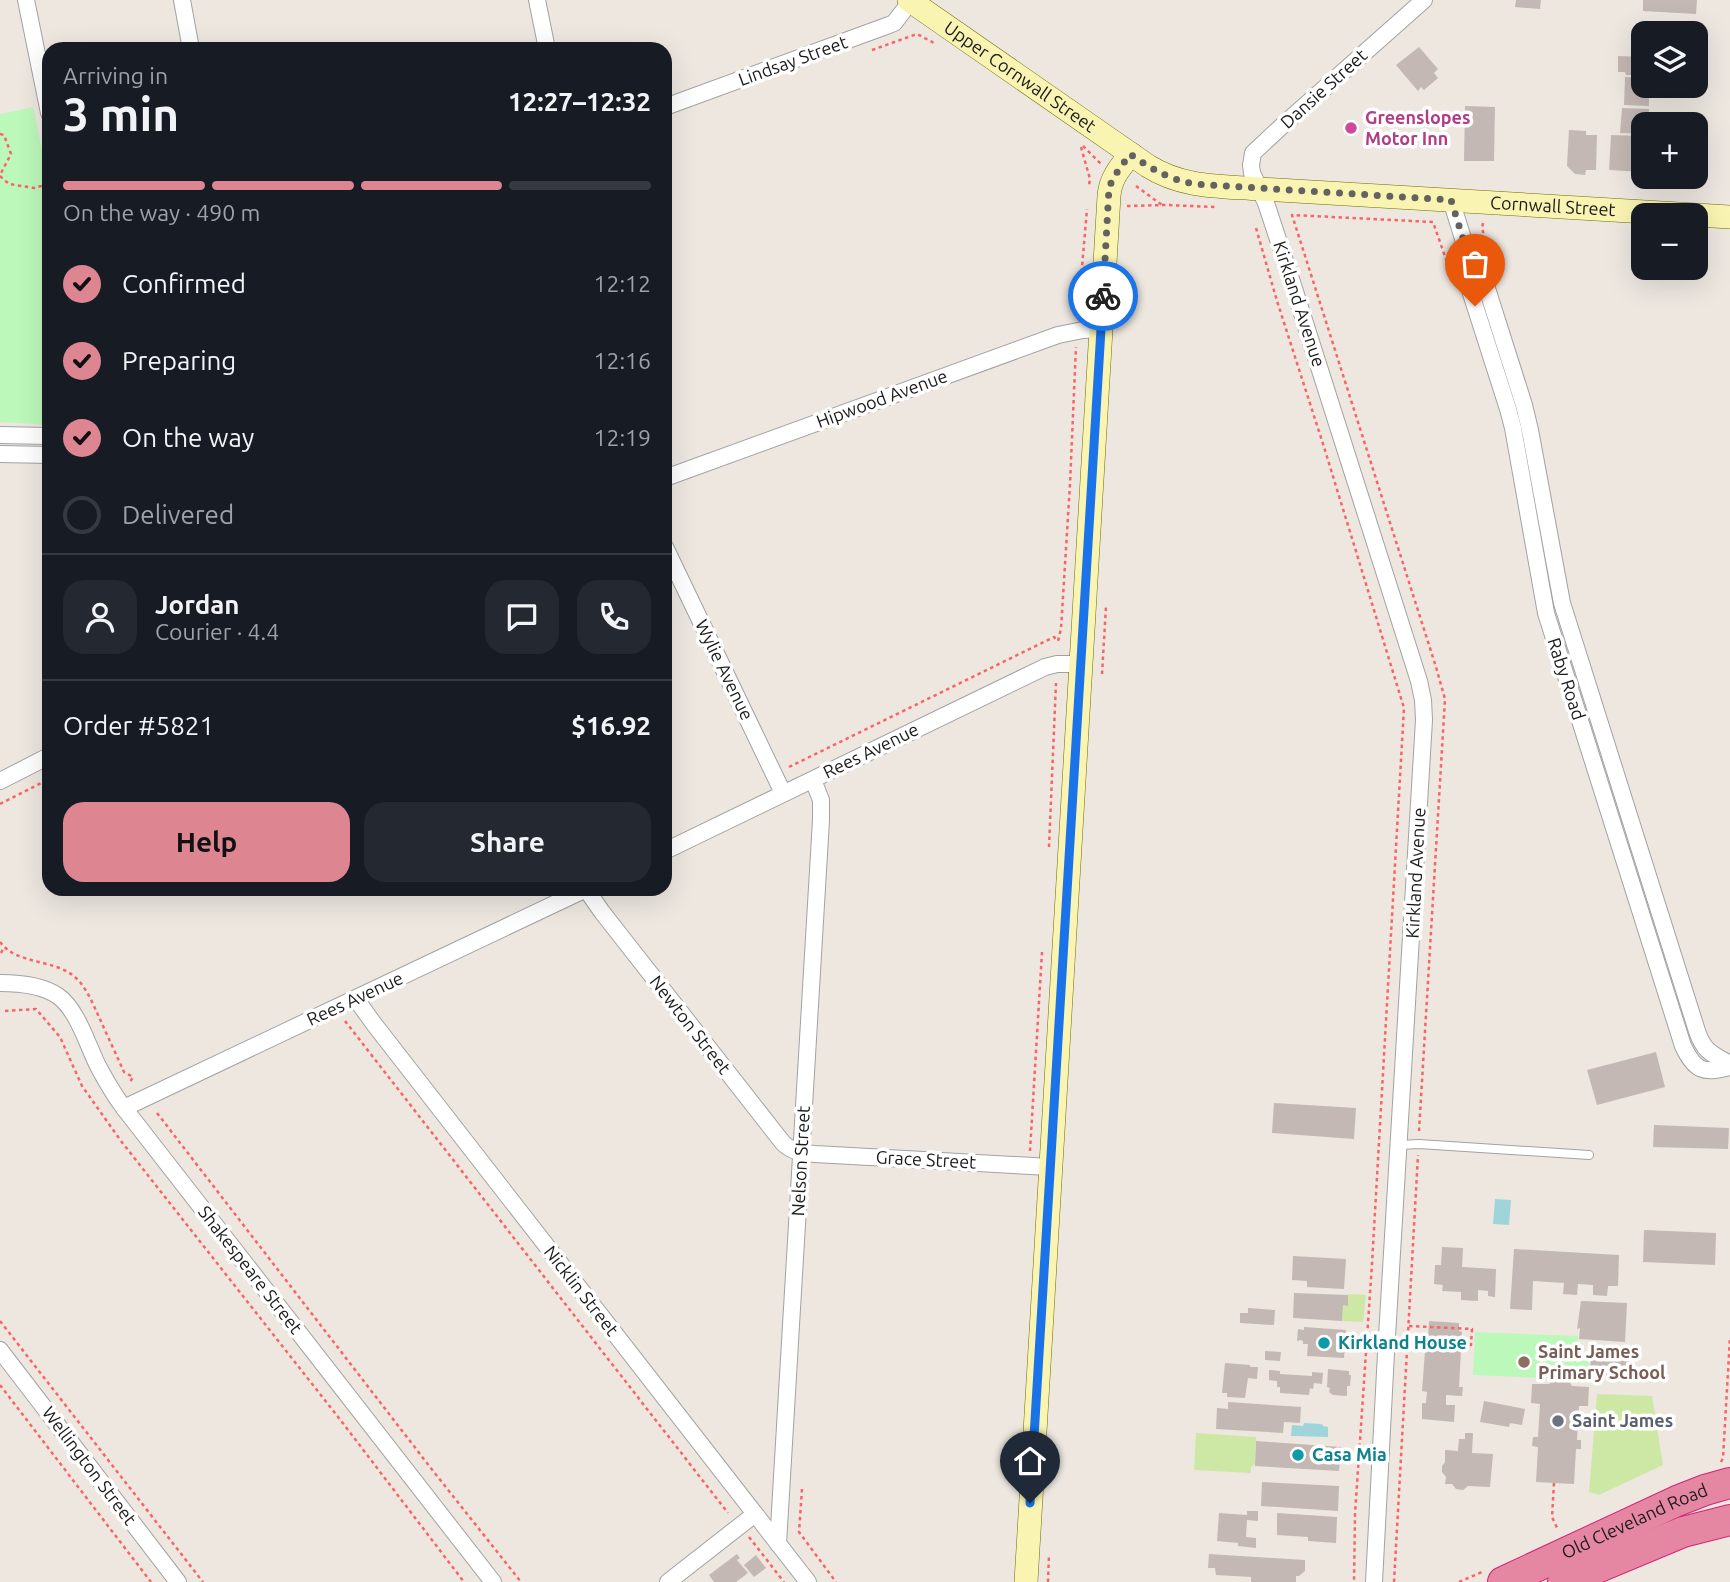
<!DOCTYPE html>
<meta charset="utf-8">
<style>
:root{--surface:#171b24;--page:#242831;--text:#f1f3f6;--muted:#9ea1a6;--line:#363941;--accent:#dd8692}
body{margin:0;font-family:Ubuntu,sans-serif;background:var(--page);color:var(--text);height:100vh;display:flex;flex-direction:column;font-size:26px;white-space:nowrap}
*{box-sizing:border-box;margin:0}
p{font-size:23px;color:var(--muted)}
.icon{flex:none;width:38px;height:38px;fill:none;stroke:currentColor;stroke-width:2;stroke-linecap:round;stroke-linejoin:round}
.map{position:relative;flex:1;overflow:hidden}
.panel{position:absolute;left:42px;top:42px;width:630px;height:854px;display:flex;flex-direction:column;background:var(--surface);border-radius:21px;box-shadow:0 7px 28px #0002}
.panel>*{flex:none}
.buttons{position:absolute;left:1631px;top:21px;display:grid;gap:14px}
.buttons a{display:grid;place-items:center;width:77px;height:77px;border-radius:14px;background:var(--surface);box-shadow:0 7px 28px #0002;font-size:35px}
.pin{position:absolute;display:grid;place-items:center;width:60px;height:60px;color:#fff;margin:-72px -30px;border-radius:50% 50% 50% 0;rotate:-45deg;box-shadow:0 0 7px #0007}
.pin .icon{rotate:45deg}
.courier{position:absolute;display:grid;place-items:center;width:70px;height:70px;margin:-35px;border:5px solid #1a73e8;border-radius:50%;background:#fff;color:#222;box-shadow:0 2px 9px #0007}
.headline em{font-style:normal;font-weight:600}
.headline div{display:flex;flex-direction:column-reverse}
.headline{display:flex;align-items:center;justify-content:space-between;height:119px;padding:0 21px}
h1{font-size:46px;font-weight:600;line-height:52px}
.bar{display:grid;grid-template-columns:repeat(4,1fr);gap:10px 7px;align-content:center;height:84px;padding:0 21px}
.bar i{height:9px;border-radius:5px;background:var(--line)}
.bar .on{background:var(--accent)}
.bar p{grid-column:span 4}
.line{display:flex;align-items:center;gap:18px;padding:0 21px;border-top:2px solid var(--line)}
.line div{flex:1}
.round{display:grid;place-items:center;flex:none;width:74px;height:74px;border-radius:21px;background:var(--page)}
ol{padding:0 21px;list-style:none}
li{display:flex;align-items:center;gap:21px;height:77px}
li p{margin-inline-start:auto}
li .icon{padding:7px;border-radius:50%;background:var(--accent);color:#111;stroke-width:4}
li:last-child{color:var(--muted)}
li i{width:38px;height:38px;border:4px solid var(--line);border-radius:50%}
.primary-button{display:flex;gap:14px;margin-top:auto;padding:14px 21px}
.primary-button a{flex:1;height:80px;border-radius:21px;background:var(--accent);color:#111;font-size:28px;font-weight:600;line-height:80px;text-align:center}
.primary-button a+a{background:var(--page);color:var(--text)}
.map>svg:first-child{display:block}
.grass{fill:#cde8a5}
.park{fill:#bdf8bb}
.water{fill:#a0d4db}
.building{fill:#c4b8b4}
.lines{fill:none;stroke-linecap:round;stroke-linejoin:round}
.lane-casing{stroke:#a2a2a2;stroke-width:10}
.street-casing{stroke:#a2a2a2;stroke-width:18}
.secondary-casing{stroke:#6e6e05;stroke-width:24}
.highway-casing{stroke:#d42475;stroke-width:32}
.path{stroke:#f96567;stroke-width:2.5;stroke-dasharray:3.5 3.5;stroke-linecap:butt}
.lane{stroke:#fff;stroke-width:8}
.street{stroke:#fff;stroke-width:16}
.secondary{stroke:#f9f4b2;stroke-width:23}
.highway{stroke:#e586a3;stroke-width:30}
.done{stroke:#646260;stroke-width:7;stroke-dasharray:0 12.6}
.route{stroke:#1a73e8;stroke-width:9}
.hotel-dot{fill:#d1479c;stroke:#fff;stroke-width:2.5}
.culture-dot{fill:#0f9aa8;stroke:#fff;stroke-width:2.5}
.education-dot{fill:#8d6e63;stroke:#fff;stroke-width:2.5}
.worship-dot{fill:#6b7280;stroke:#fff;stroke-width:2.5}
.labels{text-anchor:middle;stroke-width:7;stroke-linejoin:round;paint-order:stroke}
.street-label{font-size:18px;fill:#1b1b1b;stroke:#fff}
.hotel-label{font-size:18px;font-weight:bold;fill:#b23c85;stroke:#fff;text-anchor:start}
.culture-label{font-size:18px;font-weight:bold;fill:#0d838f;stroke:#fff;text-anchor:start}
.education-label{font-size:18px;font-weight:bold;fill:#785e54;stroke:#fff;text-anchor:start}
.worship-label{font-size:18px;font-weight:bold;fill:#5b616d;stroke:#fff;text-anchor:start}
</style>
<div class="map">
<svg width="1730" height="1582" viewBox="0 0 1730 1582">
<rect width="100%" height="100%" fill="#ede7e0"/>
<!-- grass -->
<g class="grass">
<polygon points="1348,1294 1366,1295 1363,1322 1342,1321 1343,1305 1348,1305"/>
<polygon points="1597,1394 1652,1396 1663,1465 1599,1495 1589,1492"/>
<polygon points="1196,1433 1256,1437 1255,1464 1251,1467 1251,1473 1194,1470"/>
</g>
<!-- park -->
<g class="park">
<polygon points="33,107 49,183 49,425 0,422 0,114"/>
<polygon points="1475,1332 1578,1336 1577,1353 1589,1354 1588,1380 1473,1375"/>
</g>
<!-- water -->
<g class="water">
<polygon points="1495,1199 1511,1200 1509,1225 1493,1224"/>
<polygon points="1304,1423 1322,1424 1323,1426 1328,1427 1328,1437 1291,1436 1292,1425 1303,1426"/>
</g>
<!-- building -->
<g class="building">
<polygon points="1516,0 1541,0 1540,9 1515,7"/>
<polygon points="1643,0 1697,0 1696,14 1643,11"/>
<polygon points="1419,47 1438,69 1434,73 1438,78 1424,90 1421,87 1418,91 1396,65"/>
<polygon points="1618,56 1643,57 1643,75 1626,75 1625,72 1618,72"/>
<polygon points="1625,77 1643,78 1643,86 1649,86 1649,106 1624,105"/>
<polygon points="1465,106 1495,107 1494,161 1464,161"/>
<polygon points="1622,108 1649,109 1648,124 1643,124 1643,134 1620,133"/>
<polygon points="1569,130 1586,131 1586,135 1597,135 1596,170 1586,170 1585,175 1575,174 1567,166"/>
<polygon points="1611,135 1643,136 1643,172 1609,170"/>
<polygon points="1656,1052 1665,1087 1597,1105 1587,1070"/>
<polygon points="1274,1103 1356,1108 1354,1139 1272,1133"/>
<polygon points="1654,1125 1729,1128 1728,1149 1653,1147"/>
<polygon points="1644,1230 1716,1233 1715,1265 1643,1262"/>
<polygon points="1442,1247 1463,1248 1462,1267 1496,1269 1495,1297 1488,1296 1488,1291 1478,1290 1478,1301 1461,1300 1461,1292 1442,1291 1443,1285 1434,1284 1435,1265 1441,1265"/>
<polygon points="1514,1249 1619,1255 1618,1286 1608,1286 1607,1296 1593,1295 1593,1285 1578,1284 1577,1295 1563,1294 1564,1283 1533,1281 1532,1310 1510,1309"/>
<polygon points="1293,1256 1346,1259 1344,1289 1307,1287 1307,1281 1292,1280"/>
<polygon points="1294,1293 1348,1295 1348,1306 1343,1305 1342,1321 1293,1318"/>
<polygon points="1581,1301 1627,1303 1625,1342 1579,1339 1580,1328 1577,1329"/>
<polygon points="1248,1308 1275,1310 1274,1325 1240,1323 1240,1313 1248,1313"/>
<polygon points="1429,1321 1459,1323 1459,1331 1462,1332 1459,1387 1463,1387 1462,1396 1446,1395 1446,1405 1455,1405 1454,1422 1422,1419 1422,1403 1426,1403 1427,1392 1422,1391 1426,1338 1428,1338"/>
<polygon points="1304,1327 1346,1330 1344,1358 1307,1356 1308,1344 1303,1344 1303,1341 1301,1340 1297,1341 1298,1329 1304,1330"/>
<polygon points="1591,1350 1631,1352 1629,1377 1590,1375"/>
<polygon points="1265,1351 1281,1352 1280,1361 1265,1360"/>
<polygon points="1225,1363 1250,1365 1250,1367 1258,1367 1257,1379 1248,1378 1245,1398 1227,1397 1227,1393 1222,1393"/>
<polygon points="1328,1369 1349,1371 1349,1375 1351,1375 1350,1386 1347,1386 1347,1396 1333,1395 1329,1392 1330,1388 1327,1387"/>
<polygon points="1269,1370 1280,1371 1280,1374 1312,1376 1312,1372 1323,1373 1322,1384 1314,1383 1313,1389 1310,1388 1309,1395 1280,1393 1280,1387 1277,1387 1277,1381 1269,1380"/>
<polygon points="1554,1379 1568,1380 1572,1386 1589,1387 1588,1406 1579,1406 1577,1440 1581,1440 1581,1449 1576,1449 1574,1484 1536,1482 1538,1447 1532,1446 1533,1437 1538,1437 1540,1404 1531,1403 1532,1384 1549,1384"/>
<polygon points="1484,1401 1525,1409 1522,1425 1510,1423 1509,1427 1480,1422"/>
<polygon points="1228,1402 1301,1407 1300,1423 1284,1422 1283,1433 1216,1429 1217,1408 1228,1409"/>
<polygon points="1465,1433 1473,1433 1472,1453 1493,1454 1490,1487 1468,1486 1463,1490 1456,1489 1452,1484 1445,1484 1446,1477 1442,1472 1442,1466 1445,1462 1445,1450 1458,1451 1459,1439 1465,1439"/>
<polygon points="1256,1441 1341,1447 1339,1471 1255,1466"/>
<polygon points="1262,1482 1339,1486 1338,1511 1261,1506"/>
<polygon points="1247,1511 1258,1511 1258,1521 1247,1520 1246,1537 1256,1538 1256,1548 1238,1546 1238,1543 1217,1541 1219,1513 1247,1515"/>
<polygon points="1277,1513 1337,1517 1336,1543 1308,1541 1308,1537 1277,1535"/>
<polygon points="737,1554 740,1558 737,1560 748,1573 736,1582 714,1582 709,1575"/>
<polygon points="1209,1554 1305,1560 1305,1571 1299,1576 1296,1576 1296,1582 1251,1582 1251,1577 1216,1575 1215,1568 1208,1568"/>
<polygon points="756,1555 766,1568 754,1577 744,1565"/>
</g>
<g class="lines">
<defs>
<polyline id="lane" points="1399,1145 1419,1144 1589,1155"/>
<g id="street">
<polyline points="26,0 49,113"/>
<polyline points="182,0 191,49"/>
<polyline points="537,0 547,49"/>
<polyline points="665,107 889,25 894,23 911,1"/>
<path d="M1451,200L1466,248L1483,276L1524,405L1530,430L1562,603L1697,1031C1704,1052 1712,1054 1730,1064"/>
<path d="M1466,248L1465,269L1467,281L1508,409L1513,428L1546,613L1683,1046C1695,1071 1703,1074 1730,1067"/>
<polyline points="0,435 49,436"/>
<polyline points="0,454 49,455"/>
<polyline points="665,478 1058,335 1083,330 1101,329"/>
<polyline points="665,547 783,793"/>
<polyline points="0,781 49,756"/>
<polyline points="665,851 1045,667 1057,664 1080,664"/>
<path d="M586,889L602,912L783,1143C792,1152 803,1153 815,1154L1050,1167"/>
<path d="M0,983C19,983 42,985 58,996C77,1009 88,1046 98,1066C106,1081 114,1095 124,1108L493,1582"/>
<polyline points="356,999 374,1024 808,1582"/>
<polyline points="124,1108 586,889"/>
<polyline points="0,1350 178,1582"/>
<polyline points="778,1544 821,820 821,800 813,780"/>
<polyline points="668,1582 755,1514"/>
<polyline points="1374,1582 1386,1353 1424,720 1423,700 1419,681 1291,279 1266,203 1252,173 1251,165 1253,153 1283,125 1424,0"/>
</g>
<g id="secondary">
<path id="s1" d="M909,0L1148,166C1183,188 1220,186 1260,189L1730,217"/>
<path d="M1026,1582L1109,196C1110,179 1120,167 1131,154"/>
</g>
<g id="highway">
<path id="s2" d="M1503,1582L1677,1501L1705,1490L1730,1483"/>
<polyline points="1563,1582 1683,1532 1730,1520"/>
</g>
</defs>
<!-- lane casing -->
<use href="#lane" class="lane-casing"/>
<!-- street casing -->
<use href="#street" class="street-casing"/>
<!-- secondary casing -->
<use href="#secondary" class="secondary-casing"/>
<!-- highway casing -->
<use href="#highway" class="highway-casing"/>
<!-- path -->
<g class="path">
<polyline points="872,50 917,34 934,43"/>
<polyline points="0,134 4,135 11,154 0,175"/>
<polyline points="1083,146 1101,164"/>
<polyline points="1081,147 1090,179 1089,185"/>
<polyline points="0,176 9,184 34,188 49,184"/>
<polyline points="1136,186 1162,205"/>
<polyline points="1127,206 1166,205 1215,207"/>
<polyline points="1483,223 1482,228 1489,253"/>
<polyline points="1256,228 1277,301 1324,447 1404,708 1372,1264 1355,1514 1354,1582"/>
<polyline points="1078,314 1087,209"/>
<polyline points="1102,674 1106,607"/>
<polyline points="789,767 1054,637 1058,641 1061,629 1070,484 1076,347"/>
<polyline points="0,804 49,779"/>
<polyline points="1049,847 1056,683"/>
<path d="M0,942C18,966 56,958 77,979C87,989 93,1004 99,1017C107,1035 116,1054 124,1072L133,1077L130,1082"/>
<polyline points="1,953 4,947"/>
<polyline points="5,1011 36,1009 60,1037 82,1086 121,1141 342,1422 464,1582"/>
<polyline points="345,1021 728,1513"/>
<polyline points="157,1113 430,1467 521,1582"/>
<polyline points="1419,1131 1445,699 1436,667 1292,215 1433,222 1448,265"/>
<polyline points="1030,1151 1042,952"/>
<polyline points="0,1321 203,1582"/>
<polyline points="1409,1326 1472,1329 1471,1345 1461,1345"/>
<polyline points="0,1385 151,1582"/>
<polyline points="1721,1462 1723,1458 1730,1337"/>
<polyline points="1554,1483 1552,1517 1558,1530"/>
<polyline points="802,1489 799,1532 836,1582"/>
<polyline points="749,1537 784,1582"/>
<polyline points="1048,1582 1049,1554"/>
<polyline points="1394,1582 1418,1155"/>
<polyline points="1459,1582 1482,1572"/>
</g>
<!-- lane -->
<use href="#lane" class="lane"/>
<!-- street -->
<use href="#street" class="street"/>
<!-- secondary -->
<use href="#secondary" class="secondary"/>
<!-- highway -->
<use href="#highway" class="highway"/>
</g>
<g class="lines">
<!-- done -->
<path class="done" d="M1103,296L1109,188L1113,178L1130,154C1152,169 1168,179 1194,184L1451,200L1466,248L1465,269L1475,306"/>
<!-- route -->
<polyline class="route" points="1030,1503 1103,296"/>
</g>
<!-- markers -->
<circle class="hotel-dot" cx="1351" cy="128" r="7"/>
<g class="culture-dot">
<circle cx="1324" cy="1343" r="7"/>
<circle cx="1298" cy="1455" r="7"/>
</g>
<circle class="education-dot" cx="1524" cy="1362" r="7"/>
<circle class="worship-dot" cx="1558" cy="1421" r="7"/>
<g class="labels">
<!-- street labels -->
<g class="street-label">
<text transform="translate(793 61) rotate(-20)" y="6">Lindsay Street</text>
<text dy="6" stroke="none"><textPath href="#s1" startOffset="135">Upper Cornwall Street</textPath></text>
<text transform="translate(1324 89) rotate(-42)" y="6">Dansie Street</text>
<text dy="6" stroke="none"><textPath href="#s1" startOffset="700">Cornwall Street</textPath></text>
<text transform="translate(1299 304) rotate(72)" y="6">Kirkland Avenue</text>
<text transform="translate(882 399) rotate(-20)" y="6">Hipwood Avenue</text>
<text transform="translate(724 670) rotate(64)" y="6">Wylie Avenue</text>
<text transform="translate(1566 679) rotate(72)" y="6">Raby Road</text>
<text transform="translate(871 751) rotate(-26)" y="6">Rees Avenue</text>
<text transform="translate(1416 873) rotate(-87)" y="6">Kirkland Avenue</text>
<text transform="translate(355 999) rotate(-25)" y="6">Rees Avenue</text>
<text transform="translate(690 1025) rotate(52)" y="6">Newton Street</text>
<text transform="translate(926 1160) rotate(3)" y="6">Grace Street</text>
<text transform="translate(801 1161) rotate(-87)" y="6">Nelson Street</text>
<text transform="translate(250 1270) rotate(52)" y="6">Shakespeare Street</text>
<text transform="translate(581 1291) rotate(52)" y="6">Nicklin Street</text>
<text transform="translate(89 1466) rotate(53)" y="6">Wellington Street</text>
<text dy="6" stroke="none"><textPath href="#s2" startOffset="145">Old Cleveland Road</textPath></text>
</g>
<!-- hotel labels -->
<g class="hotel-label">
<text x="1365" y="124">Greenslopes<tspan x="1365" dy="21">Motor Inn</tspan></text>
</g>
<!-- culture labels -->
<g class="culture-label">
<text x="1338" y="1349">Kirkland House</text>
<text x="1312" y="1461">Casa Mia</text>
</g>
<!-- education labels -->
<g class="education-label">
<text x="1538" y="1358">Saint James<tspan x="1538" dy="21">Primary School</tspan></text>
</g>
<!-- worship labels -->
<g class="worship-label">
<text x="1572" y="1427">Saint James</text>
</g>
</g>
</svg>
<div class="buttons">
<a><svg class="icon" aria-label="layers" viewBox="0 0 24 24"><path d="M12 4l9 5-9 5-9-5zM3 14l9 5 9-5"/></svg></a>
<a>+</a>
<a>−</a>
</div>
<div class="pin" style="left:1475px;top:306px;background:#ea580c"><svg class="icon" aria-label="bag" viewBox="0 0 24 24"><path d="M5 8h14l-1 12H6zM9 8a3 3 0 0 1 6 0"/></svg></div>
<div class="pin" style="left:1030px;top:1503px;background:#1f2937"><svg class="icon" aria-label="home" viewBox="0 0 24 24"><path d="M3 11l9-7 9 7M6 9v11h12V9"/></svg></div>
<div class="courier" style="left:1103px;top:296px"><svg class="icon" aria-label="bike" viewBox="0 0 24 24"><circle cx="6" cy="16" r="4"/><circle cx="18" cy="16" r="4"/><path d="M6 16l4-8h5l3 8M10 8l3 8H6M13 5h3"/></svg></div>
<section class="panel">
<div class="headline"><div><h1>3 min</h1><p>Arriving in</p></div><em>12:27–12:32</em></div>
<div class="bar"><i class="on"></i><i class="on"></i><i class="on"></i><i></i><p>On the way · 490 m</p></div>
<ol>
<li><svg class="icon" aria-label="check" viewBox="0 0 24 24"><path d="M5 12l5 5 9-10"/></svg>Confirmed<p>12:12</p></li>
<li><svg class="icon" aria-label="check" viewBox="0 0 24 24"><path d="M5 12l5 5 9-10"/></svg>Preparing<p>12:16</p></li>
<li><svg class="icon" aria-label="check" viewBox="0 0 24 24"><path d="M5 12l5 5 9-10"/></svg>On the way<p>12:19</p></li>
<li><i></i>Delivered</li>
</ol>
<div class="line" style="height:126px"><a class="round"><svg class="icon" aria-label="person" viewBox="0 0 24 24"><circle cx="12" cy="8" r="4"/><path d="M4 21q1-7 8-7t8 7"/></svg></a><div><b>Jordan</b><p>Courier · 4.4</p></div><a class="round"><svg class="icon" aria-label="chat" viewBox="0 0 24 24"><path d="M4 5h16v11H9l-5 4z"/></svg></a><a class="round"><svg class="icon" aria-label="phone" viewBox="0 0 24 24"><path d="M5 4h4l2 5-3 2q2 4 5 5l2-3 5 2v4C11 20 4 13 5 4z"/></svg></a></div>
<div class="line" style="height:91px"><div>Order #5821</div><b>$16.92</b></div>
<div class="primary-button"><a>Help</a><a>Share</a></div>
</section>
</div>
